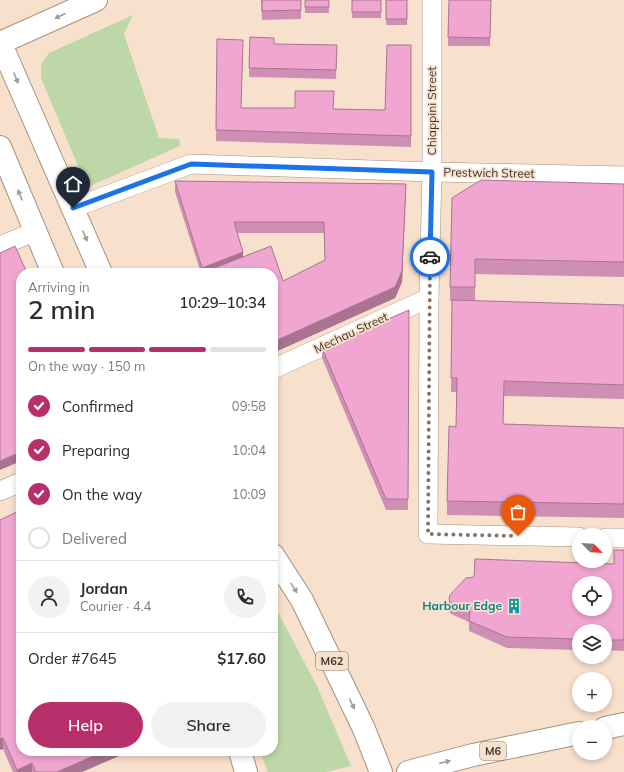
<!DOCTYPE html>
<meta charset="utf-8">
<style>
:root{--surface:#fff;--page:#f2f2f3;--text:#2b2b33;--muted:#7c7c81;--line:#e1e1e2;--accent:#b92f6b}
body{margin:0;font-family:Mulish,sans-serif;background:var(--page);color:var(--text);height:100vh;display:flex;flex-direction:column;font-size:15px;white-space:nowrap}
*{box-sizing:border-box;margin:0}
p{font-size:13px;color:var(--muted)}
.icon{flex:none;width:22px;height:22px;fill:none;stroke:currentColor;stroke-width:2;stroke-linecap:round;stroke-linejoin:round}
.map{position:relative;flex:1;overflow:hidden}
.drawer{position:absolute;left:16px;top:268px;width:262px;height:488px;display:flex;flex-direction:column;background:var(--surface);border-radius:16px;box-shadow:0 2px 6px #0003}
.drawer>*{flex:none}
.needle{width:26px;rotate:114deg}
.fabs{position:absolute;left:572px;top:528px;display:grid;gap:8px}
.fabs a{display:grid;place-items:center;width:40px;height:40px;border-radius:50%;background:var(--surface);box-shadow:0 2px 6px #0003;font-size:20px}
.pin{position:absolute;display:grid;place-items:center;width:34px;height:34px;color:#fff;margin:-41px -17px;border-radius:50% 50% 50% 0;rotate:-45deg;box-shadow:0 0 4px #0007}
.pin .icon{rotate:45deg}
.courier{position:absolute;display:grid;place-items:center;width:40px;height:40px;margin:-20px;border:3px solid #1a73e8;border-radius:50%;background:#fff;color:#222;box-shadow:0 1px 5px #0007}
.head em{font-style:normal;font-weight:600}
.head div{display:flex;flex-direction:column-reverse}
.head{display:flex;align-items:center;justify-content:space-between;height:68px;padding:0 12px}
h1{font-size:26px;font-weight:600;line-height:30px}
.bar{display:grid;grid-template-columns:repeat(4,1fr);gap:6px 4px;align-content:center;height:48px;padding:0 12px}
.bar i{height:5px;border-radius:3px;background:var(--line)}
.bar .selected{background:var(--accent)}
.bar p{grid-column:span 4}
.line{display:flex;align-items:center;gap:10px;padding:0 12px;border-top:1px solid var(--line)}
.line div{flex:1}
.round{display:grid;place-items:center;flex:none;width:42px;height:42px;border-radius:21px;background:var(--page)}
ol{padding:0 12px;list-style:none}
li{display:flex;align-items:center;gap:12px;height:44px}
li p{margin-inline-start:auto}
li .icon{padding:4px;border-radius:50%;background:var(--accent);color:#fff;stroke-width:4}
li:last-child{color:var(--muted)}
li i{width:22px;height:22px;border:2px solid var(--line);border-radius:50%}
.action{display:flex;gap:8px;margin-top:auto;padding:8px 12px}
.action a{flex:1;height:46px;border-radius:24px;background:var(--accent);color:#fff;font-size:16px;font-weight:600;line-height:46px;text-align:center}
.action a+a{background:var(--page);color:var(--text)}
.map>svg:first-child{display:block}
.green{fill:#bed7a8}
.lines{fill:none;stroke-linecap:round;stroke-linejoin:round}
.minor-casing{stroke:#a6917f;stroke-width:20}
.secondary-casing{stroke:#a6917f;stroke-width:24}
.primary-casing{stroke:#a6917f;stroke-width:24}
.minor{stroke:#fff;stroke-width:19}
.secondary{stroke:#fff;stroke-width:22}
.primary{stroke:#fff;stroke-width:22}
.wall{fill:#cf8fb4;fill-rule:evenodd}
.shaded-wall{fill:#a97492}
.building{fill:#f1a6d1;stroke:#a97492;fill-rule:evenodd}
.oneway{fill:#a09c98}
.done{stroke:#817367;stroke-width:4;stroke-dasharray:0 7.2}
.route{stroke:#1a73e8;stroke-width:5}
.labels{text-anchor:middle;stroke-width:3.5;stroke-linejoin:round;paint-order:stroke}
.shield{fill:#f7e0cc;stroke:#786b60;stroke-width:1}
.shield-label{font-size:11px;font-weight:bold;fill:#423931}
.street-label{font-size:12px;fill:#423931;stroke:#f7e0cc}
.culture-label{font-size:12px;font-weight:bold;fill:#0d838f;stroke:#f7e0cc;text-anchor:end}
</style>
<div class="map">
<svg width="624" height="772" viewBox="0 0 624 772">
<rect width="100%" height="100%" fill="#f7e0cc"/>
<!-- green -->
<g class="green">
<polygon points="133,15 124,34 159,138 179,139 180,146 90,186 86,185 41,78 41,65 49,53"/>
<polygon points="273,603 317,686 351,766 326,772 268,772 260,751 273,751"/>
</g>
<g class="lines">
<defs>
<g id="minor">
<polyline points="432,0 432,172 429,298 428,534 579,537"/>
<polyline points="73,208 191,164 432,172 624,176"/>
<polyline points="0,246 36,231"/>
<polyline points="273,369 429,298"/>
<polyline points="0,491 21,482"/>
<polyline points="605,538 624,538"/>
</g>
<polyline id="secondary" points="0,43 96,0"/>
<g id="primary">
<polyline points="0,42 101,273"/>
<polyline points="0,147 53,273"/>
<polyline points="273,555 302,600 364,729 381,772"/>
<polyline points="605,728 624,724"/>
<polyline points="240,751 246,772"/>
<polyline points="408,772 473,755 579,733"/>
</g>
</defs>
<!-- minor casing -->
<use href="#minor" class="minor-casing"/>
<!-- secondary casing -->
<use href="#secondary" class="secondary-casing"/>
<!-- primary casing -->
<use href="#primary" class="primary-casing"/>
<!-- minor -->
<use href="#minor" class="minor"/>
<!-- secondary -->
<use href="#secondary" class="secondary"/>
<!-- primary -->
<use href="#primary" class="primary"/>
</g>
<!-- wall -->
<g class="wall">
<polygon points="261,0 301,0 301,19 262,20"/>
<rect x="305" y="0" width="24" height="13"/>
<rect x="352" y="0" width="29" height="18"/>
<rect x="386" y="0" width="21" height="25"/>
<polygon points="449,0 491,0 490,46 448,46"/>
<polygon points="250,37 274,44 337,53 336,79 249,77"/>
<polygon points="217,39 241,108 385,110 411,45 411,147 216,141"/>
<path d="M175,181L406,184L402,282L395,298L273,353V273H201L175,192ZM237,233H324L325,260L283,281L271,246L243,257V252Z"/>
<polygon points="624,184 624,277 475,274 475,301 624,305 624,399 504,396 503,424 624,428 624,518 447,515 447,501 456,427 457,392 451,392 452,301 450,301 450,287 452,198"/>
<polygon points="409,310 408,510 386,510 322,358 322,348"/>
<polygon points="0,520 128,751 128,752 82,772 13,772 3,749"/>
<polygon points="624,550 624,651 605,650 605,631 579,631 579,650 507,648 469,631 469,622 451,614 449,611 449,600 614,564"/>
</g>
<!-- shaded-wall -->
<g class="shaded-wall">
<polygon points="406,184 402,282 395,298 273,353 273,342"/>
<polygon points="243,252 243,263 204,272 204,273 202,273 202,268"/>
<polygon points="21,452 21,461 0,470 0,461"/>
<polygon points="3,738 3,749 0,750 0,739"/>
<polygon points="105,751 128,751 128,752 82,772 57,772"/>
<polygon points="32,763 32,772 17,772 17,770"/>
</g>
<!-- building -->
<g class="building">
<polygon points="262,0 301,0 301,10 262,11"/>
<rect x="305" y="0" width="24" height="7"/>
<rect x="352" y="0" width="29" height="12"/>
<rect x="386" y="0" width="21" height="19"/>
<polygon points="449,0 491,0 490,38 448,37"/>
<polygon points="250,37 274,38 274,44 337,45 336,70 249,68"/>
<polygon points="217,39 243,40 241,108 295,108 295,91 334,91 333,109 385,110 387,45 411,45 411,136 216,130"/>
<polygon points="481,180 624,184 624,262 475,259 475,287 450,287 452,198"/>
<polygon points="175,181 406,184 402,271 395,287 273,342 273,273 205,273 204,272 271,246 283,281 325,260 324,222 234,222 243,252 202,268"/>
<polygon points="15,246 27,273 21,273 21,452 0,461 0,253"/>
<polygon points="452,300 624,305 624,385 504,381 503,424 624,428 624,504 447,501 449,426 456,427 457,378 451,378"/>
<polygon points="409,310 408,499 386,499 322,348"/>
<polygon points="21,510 21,751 105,751 57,772 36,772 32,763 17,770 3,738 0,739 0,520"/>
<path d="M614,550H624V640H605V631H579V639L507,637L469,621L470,611L451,603L449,600L450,595L466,578L474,577L475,559L614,564ZM579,583H605V609H579Z"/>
</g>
<!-- one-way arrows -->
<defs><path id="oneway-solid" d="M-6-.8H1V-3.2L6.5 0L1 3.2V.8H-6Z"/></defs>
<g class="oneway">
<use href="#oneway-solid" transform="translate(60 16) rotate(156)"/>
<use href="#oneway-solid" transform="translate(16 78) rotate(67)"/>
<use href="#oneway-solid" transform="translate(20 195) rotate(-113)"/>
<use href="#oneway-solid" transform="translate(85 236) rotate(67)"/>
<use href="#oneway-solid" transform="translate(294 588) rotate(57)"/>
<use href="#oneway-solid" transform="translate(352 704) rotate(64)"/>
<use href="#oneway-solid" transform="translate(445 762) rotate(-14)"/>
</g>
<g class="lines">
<!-- done -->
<polyline class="done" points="430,257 428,534 518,536"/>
<!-- route -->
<polyline class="route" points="73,208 191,164 432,172 430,257"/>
</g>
<!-- icons -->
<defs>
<symbol id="building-bare" viewBox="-9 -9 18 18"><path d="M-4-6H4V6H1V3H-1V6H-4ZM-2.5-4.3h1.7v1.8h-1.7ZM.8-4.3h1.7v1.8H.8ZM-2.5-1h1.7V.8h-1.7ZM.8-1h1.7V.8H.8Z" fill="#0f9aa8" stroke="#f7e0cc" stroke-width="2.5" paint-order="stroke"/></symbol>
</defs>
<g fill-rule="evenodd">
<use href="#building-bare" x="503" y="595" width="22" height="22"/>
</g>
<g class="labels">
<!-- shield labels -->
<g class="shield">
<rect x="316" y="652" width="32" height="18" rx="3"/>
<rect x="480" y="742" width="26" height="18" rx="3"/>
</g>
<g class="shield-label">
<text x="332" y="665">M62</text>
<text x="493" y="755">M6</text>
</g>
<!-- street labels -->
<g class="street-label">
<text transform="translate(432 111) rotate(-90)" y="4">Chiappini Street</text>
<text transform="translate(489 173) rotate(1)" y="4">Prestwich Street</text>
<text transform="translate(351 333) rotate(-25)" y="4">Mechau Street</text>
</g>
<!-- culture labels -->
<g class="culture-label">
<text x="502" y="610">Harbour Edge</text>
</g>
</g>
</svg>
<div class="fabs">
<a><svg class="needle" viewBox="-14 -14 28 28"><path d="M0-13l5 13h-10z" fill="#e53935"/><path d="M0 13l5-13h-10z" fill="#7c7c81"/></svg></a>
<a><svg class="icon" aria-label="locate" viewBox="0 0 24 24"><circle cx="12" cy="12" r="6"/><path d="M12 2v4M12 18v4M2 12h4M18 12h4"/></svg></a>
<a><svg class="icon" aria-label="layers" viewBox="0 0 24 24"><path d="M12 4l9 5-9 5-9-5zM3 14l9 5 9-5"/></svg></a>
<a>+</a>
<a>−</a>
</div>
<div class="pin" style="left:518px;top:536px;background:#ea580c"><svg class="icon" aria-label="bag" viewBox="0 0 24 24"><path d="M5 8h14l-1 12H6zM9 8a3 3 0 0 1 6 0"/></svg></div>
<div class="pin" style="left:73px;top:208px;background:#1f2937"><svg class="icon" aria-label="home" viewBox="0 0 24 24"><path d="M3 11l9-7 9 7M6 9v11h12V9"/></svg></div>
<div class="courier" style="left:430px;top:257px"><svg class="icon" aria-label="car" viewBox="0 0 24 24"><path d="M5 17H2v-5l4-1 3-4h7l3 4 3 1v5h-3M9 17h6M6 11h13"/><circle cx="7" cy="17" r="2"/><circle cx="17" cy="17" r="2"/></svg></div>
<section class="drawer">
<div class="head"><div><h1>2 min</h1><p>Arriving in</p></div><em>10:29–10:34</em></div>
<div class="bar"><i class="selected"></i><i class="selected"></i><i class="selected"></i><i></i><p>On the way · 150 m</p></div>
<ol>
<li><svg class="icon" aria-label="check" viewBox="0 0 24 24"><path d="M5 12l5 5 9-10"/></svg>Confirmed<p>09:58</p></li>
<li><svg class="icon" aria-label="check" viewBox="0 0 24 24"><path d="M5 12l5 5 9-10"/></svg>Preparing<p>10:04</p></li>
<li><svg class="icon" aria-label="check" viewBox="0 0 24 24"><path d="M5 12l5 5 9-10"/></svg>On the way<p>10:09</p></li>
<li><i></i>Delivered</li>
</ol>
<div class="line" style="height:72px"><a class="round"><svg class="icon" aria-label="person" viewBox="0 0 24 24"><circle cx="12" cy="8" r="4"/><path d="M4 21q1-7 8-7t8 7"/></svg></a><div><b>Jordan</b><p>Courier · 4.4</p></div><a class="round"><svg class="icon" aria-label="phone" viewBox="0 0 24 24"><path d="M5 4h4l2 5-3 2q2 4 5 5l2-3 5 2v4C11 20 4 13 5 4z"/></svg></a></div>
<div class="line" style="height:52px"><div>Order #7645</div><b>$17.60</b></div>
<div class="action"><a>Help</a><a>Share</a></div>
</section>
</div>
